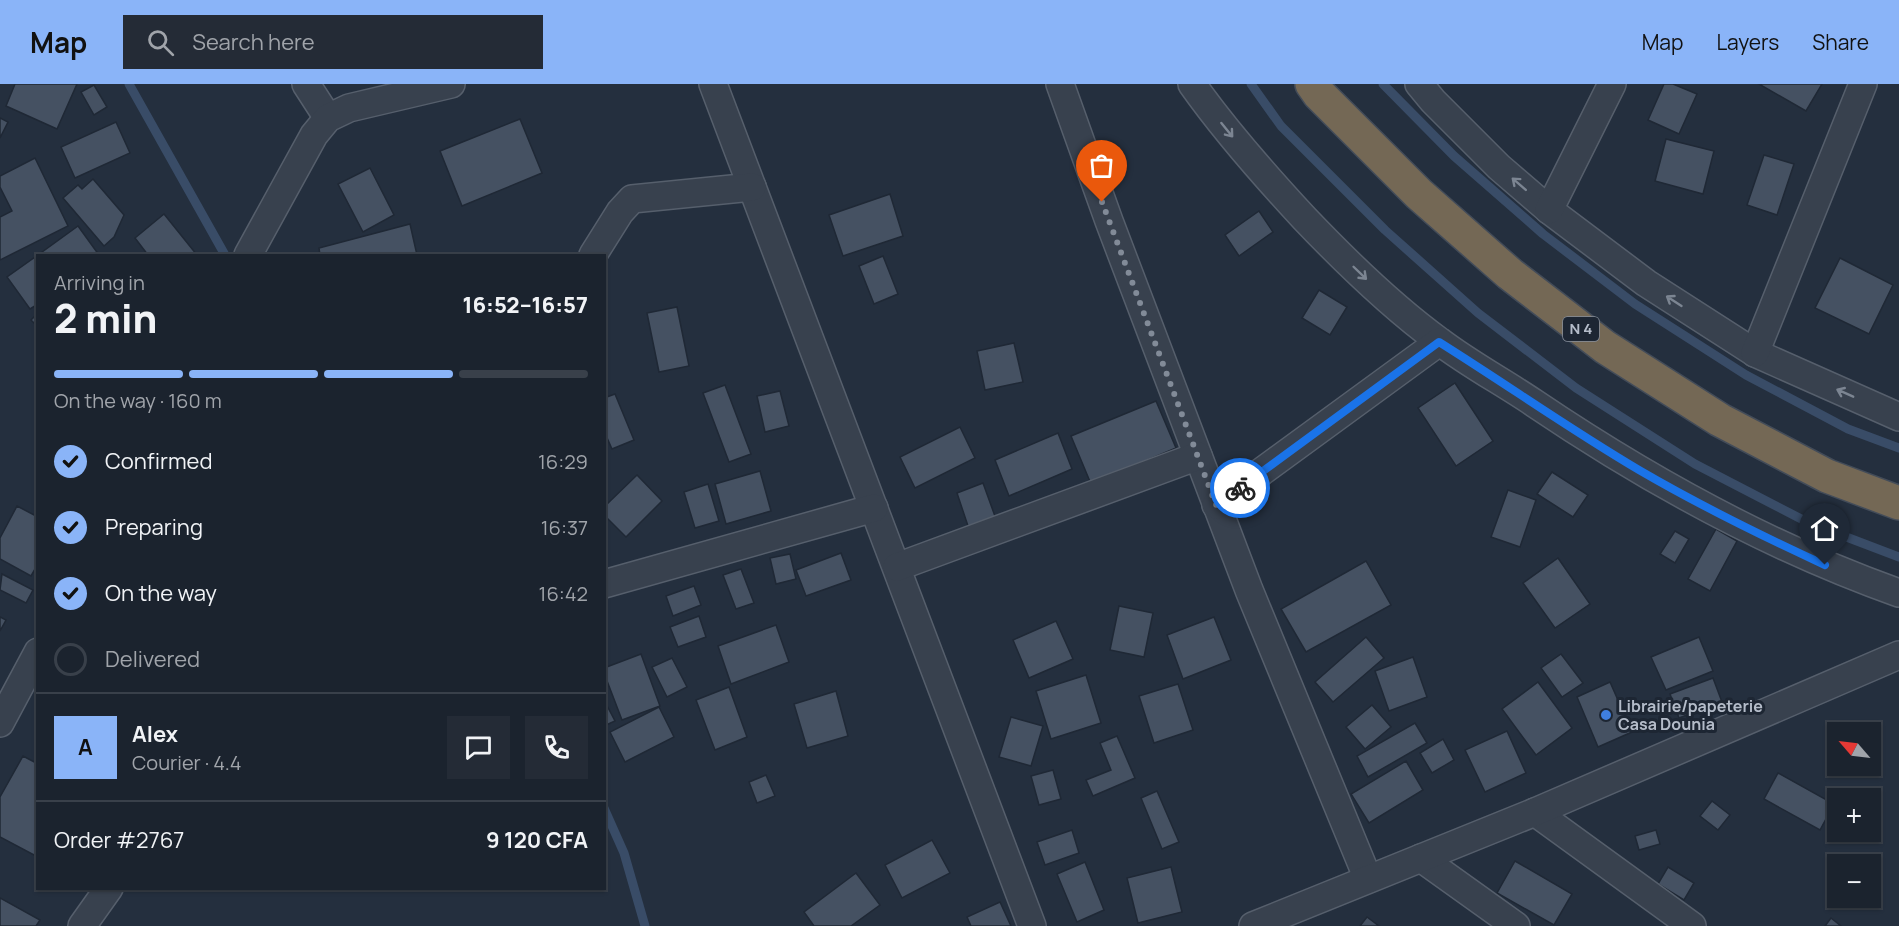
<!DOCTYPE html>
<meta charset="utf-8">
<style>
:root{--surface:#1b232e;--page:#242b36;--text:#f1f3f6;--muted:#a0a4aa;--line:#39404a;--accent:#8ab4f8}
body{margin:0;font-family:Manrope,sans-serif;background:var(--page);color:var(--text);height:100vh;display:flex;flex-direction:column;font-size:22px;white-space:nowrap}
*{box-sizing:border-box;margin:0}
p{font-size:20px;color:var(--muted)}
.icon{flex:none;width:33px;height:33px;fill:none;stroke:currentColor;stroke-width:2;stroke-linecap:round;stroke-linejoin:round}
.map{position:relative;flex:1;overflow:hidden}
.details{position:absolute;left:36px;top:170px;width:570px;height:636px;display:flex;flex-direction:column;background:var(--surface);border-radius:0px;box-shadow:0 2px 4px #0004,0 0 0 2px var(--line)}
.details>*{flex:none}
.needle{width:39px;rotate:298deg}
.tools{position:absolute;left:1827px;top:638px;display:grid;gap:12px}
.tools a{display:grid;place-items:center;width:54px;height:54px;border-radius:0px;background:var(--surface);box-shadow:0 2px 4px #0004,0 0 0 2px var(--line);font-size:30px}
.pin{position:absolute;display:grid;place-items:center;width:51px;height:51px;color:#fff;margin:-62px -26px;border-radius:50% 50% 50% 0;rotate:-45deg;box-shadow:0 0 6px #0007}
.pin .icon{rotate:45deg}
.courier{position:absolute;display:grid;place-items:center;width:60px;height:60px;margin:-30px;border:4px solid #1a73e8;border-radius:50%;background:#fff;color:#222;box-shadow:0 2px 8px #0007}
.overview em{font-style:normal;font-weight:800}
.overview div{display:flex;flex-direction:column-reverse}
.overview{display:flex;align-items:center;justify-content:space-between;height:102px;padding:0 18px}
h1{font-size:39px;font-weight:800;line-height:45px}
.bar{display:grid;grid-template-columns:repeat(4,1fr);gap:9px 6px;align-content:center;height:72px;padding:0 18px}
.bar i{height:8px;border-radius:4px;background:var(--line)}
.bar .on{background:var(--accent)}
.bar p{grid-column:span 4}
.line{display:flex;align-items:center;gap:15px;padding:0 18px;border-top:2px solid var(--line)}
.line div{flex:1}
.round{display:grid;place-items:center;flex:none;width:63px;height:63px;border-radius:0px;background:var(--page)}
ol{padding:0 18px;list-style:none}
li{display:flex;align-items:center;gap:18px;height:66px}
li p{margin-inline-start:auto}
li .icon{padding:6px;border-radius:50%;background:var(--accent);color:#111;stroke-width:4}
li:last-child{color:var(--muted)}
li i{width:33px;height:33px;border:3px solid var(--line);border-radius:50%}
header{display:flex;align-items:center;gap:36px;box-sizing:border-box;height:84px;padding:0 30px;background:var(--accent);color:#111}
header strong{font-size:28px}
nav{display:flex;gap:33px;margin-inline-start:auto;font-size:21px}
.search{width:420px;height:54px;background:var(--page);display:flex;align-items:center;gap:15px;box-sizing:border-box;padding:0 21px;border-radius:0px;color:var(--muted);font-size:22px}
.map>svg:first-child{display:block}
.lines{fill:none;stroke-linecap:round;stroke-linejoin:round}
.stream{stroke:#394c67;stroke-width:9}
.building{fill:#455162;stroke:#1f2835;stroke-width:1.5}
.street-casing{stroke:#565f6c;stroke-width:30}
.highway-casing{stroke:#434c59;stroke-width:36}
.street{stroke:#38414e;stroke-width:27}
.highway{stroke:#746855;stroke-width:33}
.oneway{stroke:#7c8592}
.done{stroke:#828b98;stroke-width:6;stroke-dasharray:0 10.8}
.route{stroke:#1a73e8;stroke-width:8}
.shop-dot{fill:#3f7fe0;stroke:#1d2633;stroke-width:2}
.labels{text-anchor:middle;stroke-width:6;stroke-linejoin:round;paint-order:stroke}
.shield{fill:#1d2633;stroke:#878f9c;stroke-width:1.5}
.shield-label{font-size:15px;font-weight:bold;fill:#b4bcc9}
.poi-label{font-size:16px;font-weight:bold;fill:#b4bcc9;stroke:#1d2633;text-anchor:start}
</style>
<header>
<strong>Map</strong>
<div class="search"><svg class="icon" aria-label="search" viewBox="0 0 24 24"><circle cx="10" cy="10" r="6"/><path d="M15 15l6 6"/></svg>Search here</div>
<nav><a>Map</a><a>Layers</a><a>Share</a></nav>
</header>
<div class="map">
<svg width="1899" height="842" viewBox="0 0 1899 842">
<rect width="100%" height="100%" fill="#242f3e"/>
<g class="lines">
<!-- stream -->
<g class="stream">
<polyline points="129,0 225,171"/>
<polyline points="1251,0 1281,42 1385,146 1478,229 1576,304 1695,380 1807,438 1899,473"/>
<polyline points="1383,0 1454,72 1543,150 1635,220 1746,291 1848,345 1899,364"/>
<polyline points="604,724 624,769 645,842"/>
</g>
</g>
<!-- building -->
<g class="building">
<polygon points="15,0 77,0 57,45 6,22"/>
<polygon points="1664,0 1673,0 1697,10 1679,50 1648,36"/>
<polygon points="1759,0 1822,0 1806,27"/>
<polygon points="94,1 107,23 94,31 81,8"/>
<polygon points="0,34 8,38 0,54"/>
<polygon points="520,35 542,89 462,122 440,67"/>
<polygon points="116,38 130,69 75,94 61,63"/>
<polygon points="1666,55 1714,67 1703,110 1655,97"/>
<polygon points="1764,71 1794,80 1777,131 1747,121"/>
<polygon points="35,74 68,142 0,176 0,133 12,127 0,103 0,92"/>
<polygon points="370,84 394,131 363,148 338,100"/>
<polygon points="93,95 124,131 114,153 104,162 63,114 78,101 82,105"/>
<polygon points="890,110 903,152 843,172 829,131"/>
<polygon points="1259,127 1273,148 1239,172 1225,151"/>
<polygon points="164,130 197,171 148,171 135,154"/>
<polygon points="410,140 417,171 320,171 319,164"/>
<polygon points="78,142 99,171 38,171"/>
<polygon points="38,171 38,220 30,225 7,193"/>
<polygon points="883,172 898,210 874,220 859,182"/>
<polygon points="1840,174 1893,201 1869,250 1815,224"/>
<polygon points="1319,206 1347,223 1330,251 1302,234"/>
<polygon points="677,223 689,282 659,288 647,229"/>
<polygon points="38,229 38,243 31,236"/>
<polygon points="1014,259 1023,298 985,306 977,267"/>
<polygon points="1455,299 1493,357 1456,382 1418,324"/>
<polygon points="725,301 751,370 729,378 703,309"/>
<polygon points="780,307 789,342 765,348 757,312"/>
<polygon points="615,310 634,356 612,365 604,347 604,314"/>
<polygon points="1156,317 1176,364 1091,400 1071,352"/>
<polygon points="960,343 975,374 915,404 900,373"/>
<polygon points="1058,349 1072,385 1009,412 995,376"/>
<polygon points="760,387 771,427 726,440 715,400"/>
<polygon points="1552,388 1588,411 1573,433 1537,410"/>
<polygon points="637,391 662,417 626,453 604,431 604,423"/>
<polygon points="983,399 996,435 969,445 957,409"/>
<polygon points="708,400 719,437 695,444 684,408"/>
<polygon points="1508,406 1536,416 1520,463 1491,453"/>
<polygon points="17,422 38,433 38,480 31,492 0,475 0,454"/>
<polygon points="1716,445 1737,457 1710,507 1688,495"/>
<polygon points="1675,447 1689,455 1675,479 1660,470"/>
<polygon points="841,469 851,496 806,512 796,486"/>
<polygon points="790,470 796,495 776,500 770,474"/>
<polygon points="1558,474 1590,520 1555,544 1523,499"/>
<polygon points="1366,477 1391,521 1306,568 1281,525"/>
<polygon points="741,485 754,519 736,525 723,491"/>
<polygon points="2,490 33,506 26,519 0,506"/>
<polygon points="694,502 701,521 673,532 666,512"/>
<polygon points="1119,522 1153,529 1144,573 1110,566"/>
<polygon points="699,532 706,553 678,563 670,543"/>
<polygon points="0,533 6,536 0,547"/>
<polygon points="1214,533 1231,576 1183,595 1167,551"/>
<polygon points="1056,537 1073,575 1029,594 1013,556"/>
<polygon points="776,541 789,578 731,600 718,562"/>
<polygon points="1366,553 1384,574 1333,618 1315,598"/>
<polygon points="1699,553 1713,587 1666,606 1651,573"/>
<polygon points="641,570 660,622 622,636 604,589 604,584"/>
<polygon points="1561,570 1583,599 1562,613 1541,584"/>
<polygon points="1413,573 1427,613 1389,627 1375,587"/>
<polygon points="672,574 687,603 667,613 652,583"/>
<polygon points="1086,591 1101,639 1051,655 1036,607"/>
<polygon points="1713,594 1722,618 1679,634 1670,610"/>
<polygon points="1538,598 1572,644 1536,671 1502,625"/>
<polygon points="1610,598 1632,648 1598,663 1577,613"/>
<polygon points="1178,600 1193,646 1154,659 1139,612"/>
<polygon points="729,603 747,653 715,666 696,616"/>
<polygon points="836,607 848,652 807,664 794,620"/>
<polygon points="604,616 615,637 604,642"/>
<polygon points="1372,621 1391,643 1365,665 1346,643"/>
<polygon points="659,623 674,653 625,678 610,648"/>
<polygon points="1011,633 1043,642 1031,682 999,673"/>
<polygon points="1415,639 1427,659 1368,693 1357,672"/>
<polygon points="1507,647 1526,689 1485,708 1465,666"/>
<polygon points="1117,652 1135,694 1093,712 1086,696 1111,686 1100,659"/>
<polygon points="1443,655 1454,676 1432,689 1420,669"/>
<polygon points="23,672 38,680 38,765 34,771 0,753 0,713"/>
<polygon points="1406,677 1423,706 1369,739 1351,710"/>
<polygon points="1053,686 1061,715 1039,721 1031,692"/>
<polygon points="1778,689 1834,720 1820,746 1764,715"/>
<polygon points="766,691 775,712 757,719 749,698"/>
<polygon points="1157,707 1179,758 1162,765 1141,714"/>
<polygon points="1712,717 1730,731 1718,746 1700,732"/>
<polygon points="1072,746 1079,769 1045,781 1037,758"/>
<polygon points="1656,746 1660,760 1639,766 1635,752"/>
<polygon points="932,756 950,789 902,814 885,781"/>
<polygon points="1515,777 1572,810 1554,841 1497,809"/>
<polygon points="1085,778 1104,826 1077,838 1057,790"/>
<polygon points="1171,783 1182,828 1138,839 1127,794"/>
<polygon points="1668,783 1694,799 1684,816 1658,800"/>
<polygon points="856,789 880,821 851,842 814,842 804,828"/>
<polygon points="0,814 40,836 36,842 0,842"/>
<polygon points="1000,818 1011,842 971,842 967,833"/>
<polygon points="1367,833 1379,842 1360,842"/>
<polygon points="1831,834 1841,842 1825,842"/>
</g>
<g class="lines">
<defs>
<g id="street">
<polyline points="306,0 328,34"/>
<polyline points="713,0 1032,842"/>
<polyline points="1060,0 1109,137 1249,506 1368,795"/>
<path d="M1192,0C1226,48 1265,92 1305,135C1347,179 1391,222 1439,257C1469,280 1503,298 1534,319C1648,396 1769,463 1899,509"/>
<polyline points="1419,0 1433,17 1499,83 1549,126 1646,199 1755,269 1899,333"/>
<polyline points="1549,126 1612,0"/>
<polyline points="248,171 314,51 328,34 349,24 451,0"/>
<polyline points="593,171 620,128 632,115 752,103"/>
<polyline points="1755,269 1863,0"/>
<polyline points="1216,421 1439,258"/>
<polyline points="897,483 1198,372"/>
<polyline points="604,500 874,424"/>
<polyline points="0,639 38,568"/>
<polyline points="1535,728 1692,842"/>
<polyline points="1421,774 1516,842"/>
<polyline points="82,842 109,804"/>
<polyline points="1253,842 1535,728 1899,571"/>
</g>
<polyline id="highway" points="1312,0 1319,10 1419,110 1510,190 1605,263 1720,336 1827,392 1899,419"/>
</defs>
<!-- street casing -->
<use href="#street" class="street-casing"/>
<!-- highway casing -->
<use href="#highway" class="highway-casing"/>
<!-- street -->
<use href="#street" class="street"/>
<!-- highway -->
<use href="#highway" class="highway"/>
</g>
<!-- one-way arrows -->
<defs><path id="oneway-shaft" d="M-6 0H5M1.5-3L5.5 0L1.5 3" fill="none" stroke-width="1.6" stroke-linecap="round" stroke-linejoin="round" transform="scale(1.5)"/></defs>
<g class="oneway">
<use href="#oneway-shaft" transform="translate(1227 46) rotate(51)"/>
<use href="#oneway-shaft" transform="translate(1519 100) rotate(-139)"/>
<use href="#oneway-shaft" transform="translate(1360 189) rotate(44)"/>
<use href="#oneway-shaft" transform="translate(1674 217) rotate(-147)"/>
<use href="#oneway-shaft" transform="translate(1845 309) rotate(-156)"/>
</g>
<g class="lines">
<!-- done -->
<polyline class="done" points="1102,118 1216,421 1240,404"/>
<!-- route -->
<path class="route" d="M1240,404L1439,258C1506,300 1571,346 1639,386C1699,421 1762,452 1825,481"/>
</g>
<!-- markers -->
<circle class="shop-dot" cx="1606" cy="631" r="6"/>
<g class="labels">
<!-- shield labels -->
<rect class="shield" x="1563" y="233" width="36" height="24" rx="4.5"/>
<g class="shield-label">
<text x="1581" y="250">N 4</text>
</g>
<!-- poi labels -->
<g class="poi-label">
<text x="1618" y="628">Librairie/papeterie<tspan x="1618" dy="18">Casa Dounia</tspan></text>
</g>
</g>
</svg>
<div class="tools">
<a><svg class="needle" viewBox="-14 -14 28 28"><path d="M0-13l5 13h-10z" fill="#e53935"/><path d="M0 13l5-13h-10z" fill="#a0a4aa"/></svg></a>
<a>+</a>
<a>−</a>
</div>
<div class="pin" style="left:1102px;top:118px;background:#ea580c"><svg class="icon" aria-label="bag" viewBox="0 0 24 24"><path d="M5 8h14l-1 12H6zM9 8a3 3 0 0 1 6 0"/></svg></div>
<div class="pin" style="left:1825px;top:481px;background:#1f2937"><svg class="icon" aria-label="home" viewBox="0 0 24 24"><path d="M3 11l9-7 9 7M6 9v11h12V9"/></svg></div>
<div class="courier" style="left:1240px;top:404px"><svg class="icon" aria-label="bike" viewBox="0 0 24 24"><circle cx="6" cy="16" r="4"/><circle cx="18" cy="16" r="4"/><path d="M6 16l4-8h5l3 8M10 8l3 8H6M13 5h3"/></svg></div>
<section class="details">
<div class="overview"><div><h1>2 min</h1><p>Arriving in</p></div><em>16:52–16:57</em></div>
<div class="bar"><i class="on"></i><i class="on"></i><i class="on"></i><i></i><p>On the way · 160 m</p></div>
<ol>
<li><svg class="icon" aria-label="check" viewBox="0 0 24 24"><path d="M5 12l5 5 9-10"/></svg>Confirmed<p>16:29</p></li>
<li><svg class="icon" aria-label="check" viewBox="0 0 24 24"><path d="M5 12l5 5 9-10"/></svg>Preparing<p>16:37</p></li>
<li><svg class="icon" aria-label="check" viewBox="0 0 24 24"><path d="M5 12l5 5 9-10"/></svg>On the way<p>16:42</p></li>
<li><i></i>Delivered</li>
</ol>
<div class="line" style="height:108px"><b class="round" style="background:var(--accent);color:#111">A</b><div><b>Alex</b><p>Courier · 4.4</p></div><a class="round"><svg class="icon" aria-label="chat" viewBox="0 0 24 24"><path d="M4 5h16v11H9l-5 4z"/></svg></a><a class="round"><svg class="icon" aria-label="phone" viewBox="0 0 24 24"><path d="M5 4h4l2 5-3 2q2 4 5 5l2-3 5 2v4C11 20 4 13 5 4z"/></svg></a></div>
<div class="line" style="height:78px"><div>Order #2767</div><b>9 120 CFA</b></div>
</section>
</div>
